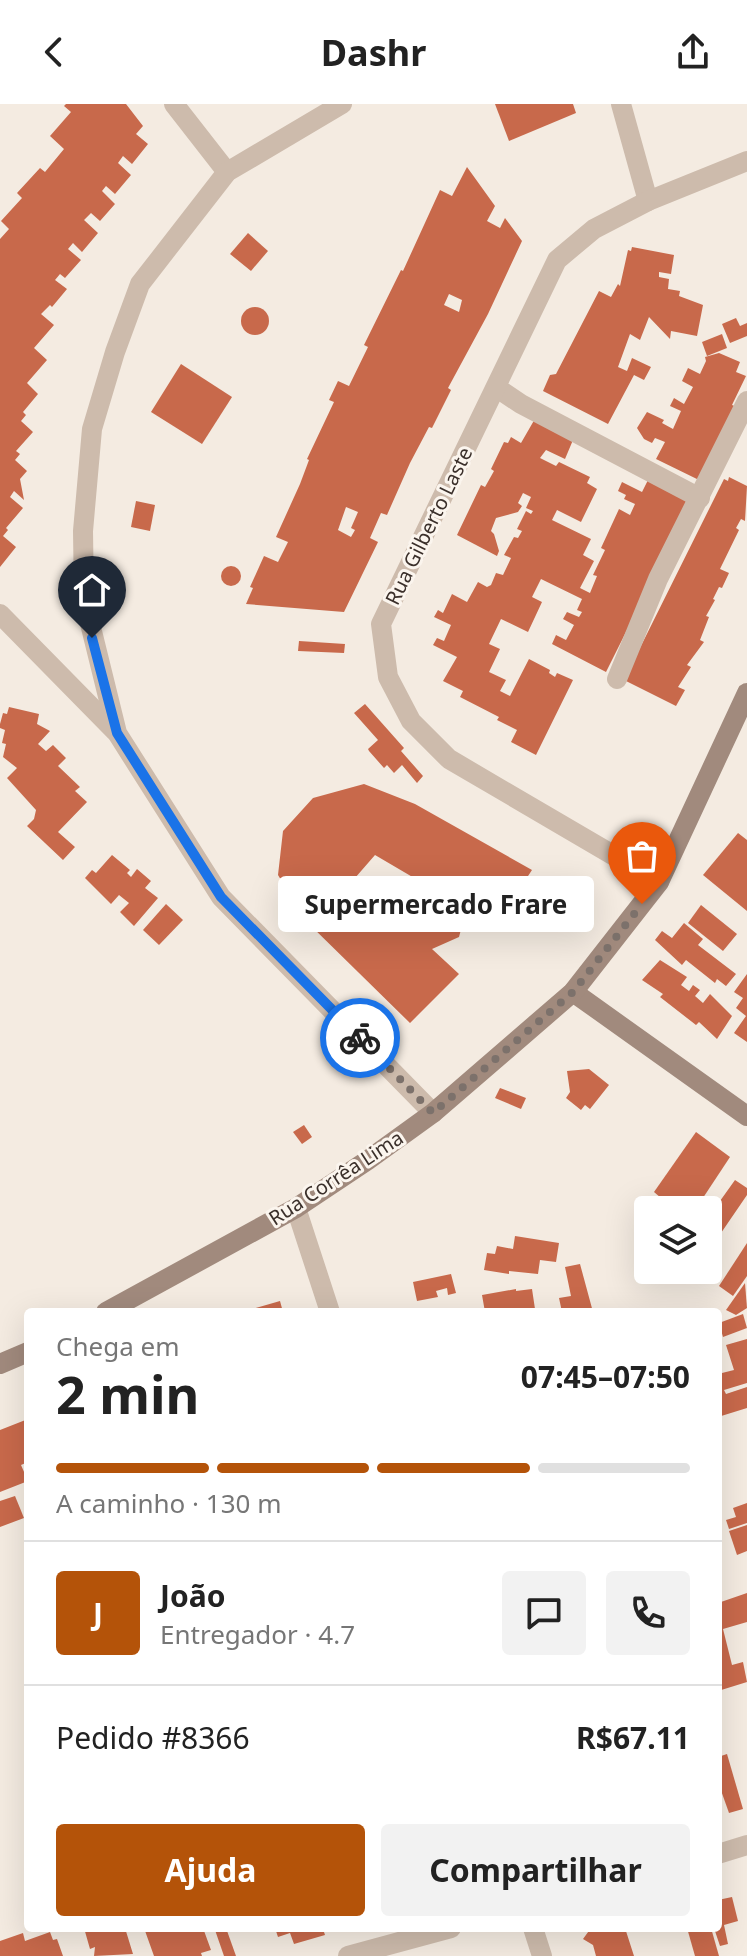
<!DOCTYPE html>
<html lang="pt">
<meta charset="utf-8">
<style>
:root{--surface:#fff;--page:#f2f2f2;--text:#222;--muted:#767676;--line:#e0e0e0;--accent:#b45309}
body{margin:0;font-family:"Noto Sans",sans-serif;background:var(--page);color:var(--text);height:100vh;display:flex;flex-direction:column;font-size:30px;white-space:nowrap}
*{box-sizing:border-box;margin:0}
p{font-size:26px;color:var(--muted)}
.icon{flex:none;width:44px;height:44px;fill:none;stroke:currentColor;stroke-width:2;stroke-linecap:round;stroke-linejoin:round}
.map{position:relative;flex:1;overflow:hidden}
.panel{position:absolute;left:24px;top:1204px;width:698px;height:624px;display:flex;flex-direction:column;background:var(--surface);border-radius:8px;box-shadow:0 8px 32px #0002}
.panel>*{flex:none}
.buttons{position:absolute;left:634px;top:1092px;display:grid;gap:16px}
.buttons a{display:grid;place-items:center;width:88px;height:88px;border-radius:8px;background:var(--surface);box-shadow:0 8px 32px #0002;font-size:40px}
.pin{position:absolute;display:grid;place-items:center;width:68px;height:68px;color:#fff;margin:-82px -34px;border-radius:50% 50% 50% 0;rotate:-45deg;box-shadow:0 0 8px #0007}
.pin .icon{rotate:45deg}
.courier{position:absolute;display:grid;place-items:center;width:80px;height:80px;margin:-40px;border:6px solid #1a73e8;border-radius:50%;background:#fff;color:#222;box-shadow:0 2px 10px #0007}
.bubble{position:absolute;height:56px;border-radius:8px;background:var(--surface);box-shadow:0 8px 32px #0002;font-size:26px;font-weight:700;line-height:56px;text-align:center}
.overview em{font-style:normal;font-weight:700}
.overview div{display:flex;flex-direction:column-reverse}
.overview{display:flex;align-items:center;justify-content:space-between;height:136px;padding:0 32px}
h1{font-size:52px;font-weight:700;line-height:60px}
.bar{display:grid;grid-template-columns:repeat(4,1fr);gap:12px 8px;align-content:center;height:96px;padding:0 32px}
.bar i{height:10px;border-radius:6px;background:var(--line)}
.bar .on{background:var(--accent)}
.bar p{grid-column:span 4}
.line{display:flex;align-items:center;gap:20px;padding:0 32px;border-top:2px solid var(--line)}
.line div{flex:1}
.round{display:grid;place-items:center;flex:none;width:84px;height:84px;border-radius:8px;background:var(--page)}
.action{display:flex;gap:16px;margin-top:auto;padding:16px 32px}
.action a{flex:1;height:92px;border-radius:8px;background:var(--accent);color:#fff;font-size:32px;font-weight:700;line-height:92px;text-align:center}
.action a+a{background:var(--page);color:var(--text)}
header{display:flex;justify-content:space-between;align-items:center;height:104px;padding:0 32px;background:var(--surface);font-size:36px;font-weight:700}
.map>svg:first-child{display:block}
.building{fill:#c8694b;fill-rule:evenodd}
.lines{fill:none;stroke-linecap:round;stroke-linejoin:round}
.street{stroke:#cdbbac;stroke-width:20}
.secondary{stroke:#a18a7d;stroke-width:20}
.done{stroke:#7c716b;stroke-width:8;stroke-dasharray:0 14.4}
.route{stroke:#1a73e8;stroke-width:10}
.labels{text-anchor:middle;stroke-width:6;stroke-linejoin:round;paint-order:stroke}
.street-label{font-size:20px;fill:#3b302b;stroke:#fbf5ee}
</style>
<header><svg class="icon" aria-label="back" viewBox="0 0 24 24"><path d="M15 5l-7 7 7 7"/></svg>Dashr<svg class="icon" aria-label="share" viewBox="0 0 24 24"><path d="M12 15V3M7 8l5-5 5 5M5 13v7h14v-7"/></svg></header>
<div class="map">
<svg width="747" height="1852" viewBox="0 0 747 1852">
<rect width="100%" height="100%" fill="#f4ebe1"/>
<!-- building -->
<g class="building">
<polygon points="66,0 126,0 143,22 136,30 148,40 132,60 123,52 118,59 131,71 115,90 106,82 102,87 115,100 100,117 91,109 84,116 98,129 82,148 73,139 68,145 81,156 65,174 60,170 55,176 67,185 52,203 50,201 41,210 54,221 34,244 47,256 27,279 38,290 23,308 26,311 21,317 33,328 16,347 20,350 15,356 27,367 20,375 24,396 14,387 10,393 23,404 6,424 8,426 3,432 16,443 0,463 0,135 9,125 1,117 22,94 17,89 40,64 45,68 64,45 50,32 71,8 64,2"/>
<polygon points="495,0 573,0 576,9 509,37"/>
<path d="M467,63L495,102L487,117L500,124L505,114L522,137L488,210L448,284L451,286L432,324L429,323L410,359L387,411L381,409L370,434L378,438L344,508L246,500L253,484L250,483L264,452L278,458L288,438L276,433L300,380L309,356L307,355L334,298L329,296L338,277L349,282L368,243L364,241L401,166L403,167L440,86L452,92ZM449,190L462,196L459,208L444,201ZM346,403L358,408L351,424L355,426L351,433L338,426Z"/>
<polygon points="248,129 268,147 251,167 230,150"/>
<polygon points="632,143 674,151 671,170 659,168 659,173 669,175 668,185 680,187 679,192 703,201 697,232 671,227 670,235 649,213 640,236 630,230 618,263 627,267 632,254 651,263 644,276 634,271 608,320 543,287 550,271 556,270 599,187 611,193 618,180 620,182 628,146 631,147"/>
<circle cx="255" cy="217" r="14"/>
<polygon points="736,214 740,222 747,219 747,232 730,239 722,220"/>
<polygon points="722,230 727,244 707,252 702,238"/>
<polygon points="719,249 740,258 736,268 746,272 732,301 737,303 701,377 656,355 665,338 655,334 652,339 644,335 637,324 647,308 664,316 662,319 673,325 681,307 670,302 674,294 684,300 693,283 682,277 688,264 700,270 706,257 705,253"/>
<polygon points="181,260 232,293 202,340 151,308"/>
<polygon points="536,313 573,336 565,355 546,346 540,354 556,362 559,358 590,373 587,379 597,385 581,418 557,406 552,416 591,435 583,451 594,457 580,484 590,489 597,472 593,471 605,446 601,444 619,405 630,411 635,400 624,395 626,391 618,387 622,378 642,388 648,376 691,398 606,568 552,540 556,531 566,536 574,521 563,515 567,508 579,513 582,508 577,506 582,495 541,475 532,493 542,498 528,528 501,515 489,540 500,545 489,568 506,576 500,587 510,592 529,555 550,566 549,569 555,573 557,569 573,576 536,651 511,638 517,626 497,616 499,613 460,593 463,587 443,577 457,553 433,541 437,534 444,537 451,521 434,513 438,506 443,509 452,490 467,498 478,478 487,483 491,481 496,469 503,471 511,454 504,451 514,433 518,434 522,427 517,425 526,407 531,410 533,407 526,404 531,393 523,389 518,399 522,402 518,408 496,414 491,427 494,430 499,447 497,452 457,431 481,381 485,383 494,367 491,365 504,338 508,339 511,333 521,339"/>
<polygon points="729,373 747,382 745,417 741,415 736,424 739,426 720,465 729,469 722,484 719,483 713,495 715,496 706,512 709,513 700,536 704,538 687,561 691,563 678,583 685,586 676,602 624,576 724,375 728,377"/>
<polygon points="136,397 155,401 150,427 131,423"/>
<circle cx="231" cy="472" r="10"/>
<polygon points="299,537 345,540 344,549 298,547"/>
<polygon points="365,600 404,644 401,647 423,672 417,679 402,661 394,669 387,661 384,664 369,647 368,645 378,636 354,609"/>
<polygon points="9,603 39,610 37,620 50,627 38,640 46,647 53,641 66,654 58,662 80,683 75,687 87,698 58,728 75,743 63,756 27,722 34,715 36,706 7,674 17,664 3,653 6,640 2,639 5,626 0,624 0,620 3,609 7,610"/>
<path d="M364,680L415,700L532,766L495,822L465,804L466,807L459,833L432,845L459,870L410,919L306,817L278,771L283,727L313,694ZM375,751L421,778L403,788L396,812L355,774Z"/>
<polygon points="738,729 747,736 747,807 703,771"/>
<polygon points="112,751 130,766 127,769 131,773 137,765 151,777 145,784 158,794 134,822 120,808 129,799 119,791 111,800 85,774 92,766 96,769"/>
<polygon points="166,800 183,816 159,841 143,826"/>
<polygon points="701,801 737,830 723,847 688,819"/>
<polygon points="684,819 703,835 698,841 736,870 726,882 717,875 715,879 686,856 682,861 655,836 662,827 672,834"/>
<polygon points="660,856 687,873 681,881 689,887 693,881 700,886 695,892 703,899 710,890 732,912 717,935 699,918 696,921 660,893 663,890 642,876"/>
<polygon points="747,870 747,938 734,929 746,912 736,904 743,894 734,888"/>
<polygon points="589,965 609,981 590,1005 585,1001 581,1006 566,994 570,988 567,967"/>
<polygon points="500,984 526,994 521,1005 495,994"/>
<polygon points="304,1021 312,1033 302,1040 293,1028"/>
<polygon points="696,1028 730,1053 695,1106 675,1106 654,1088"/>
<polygon points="735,1076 747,1084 747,1091 708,1148 708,1109 713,1102 715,1104"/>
<polygon points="515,1132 559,1139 556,1158 540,1156 538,1170 509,1167 509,1170 484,1166 487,1149 495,1150 497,1142 513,1145"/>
<polygon points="747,1139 747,1172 733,1192 719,1182"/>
<polygon points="580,1160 593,1208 562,1208 559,1194 571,1192 565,1163"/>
<polygon points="451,1170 456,1189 448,1191 447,1184 436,1187 438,1193 417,1197 413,1178"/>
<polygon points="745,1179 747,1204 736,1211 726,1206"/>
<polygon points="516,1185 516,1187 532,1185 535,1205 485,1208 482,1191"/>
<polygon points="280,1197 283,1208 245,1208 245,1207"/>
<polygon points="743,1210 747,1224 723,1233 719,1219"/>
<polygon points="747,1235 747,1279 724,1286 726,1290 747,1283 747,1304 718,1313 718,1270 734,1266 726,1241"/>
<polygon points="28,1315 28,1358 21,1361 28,1377 0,1388 0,1326"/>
<polygon points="15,1392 24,1414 0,1423 0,1397"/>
<polygon points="747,1399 747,1419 729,1425 726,1416 736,1413 733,1404"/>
<polygon points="747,1421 747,1447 737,1451 729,1427"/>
<polygon points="747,1489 747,1518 723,1525 732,1561 743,1558 747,1578 718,1587 718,1499"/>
<polygon points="727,1650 743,1705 729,1709 718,1678 718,1653"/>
<polygon points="732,1793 738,1817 724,1821 728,1840 720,1842 714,1824 718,1824 718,1796"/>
<polygon points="84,1824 125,1824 133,1850 94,1852 95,1843 90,1845"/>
<polygon points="144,1824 203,1824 211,1846 201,1849 202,1852 154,1852"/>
<polygon points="226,1824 236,1852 224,1852 215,1826"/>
<polygon points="275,1824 319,1824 323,1825 325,1831 294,1840 290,1829 278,1833"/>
<polygon points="591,1824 625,1824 634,1852 596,1852 593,1841 583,1835"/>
<polygon points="687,1824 711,1824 719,1852 695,1852"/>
<polygon points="50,1828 53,1836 57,1835 63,1852 0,1852 0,1837 23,1829 25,1837"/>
</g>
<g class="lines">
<!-- street -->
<g class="street">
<polyline points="174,0 227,68"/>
<polyline points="342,0 227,68 140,180 115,248 92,325 83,427 84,495 117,629 221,793 433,1009"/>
<polyline points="621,0 648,97"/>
<polyline points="497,284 521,300 700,394"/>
<polyline points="0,510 115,627"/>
<polyline points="617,575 658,475 747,297"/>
<polyline points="659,778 449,655 411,617 388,573 381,520 557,156 594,125 648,97 747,57"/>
<polyline points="296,1104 330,1208"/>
<polyline points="718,1750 747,1741"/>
<polyline points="533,1824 542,1852"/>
<polyline points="348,1852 451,1824"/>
</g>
<!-- secondary -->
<g class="secondary">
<polyline points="573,888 747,1012"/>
<polyline points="106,1208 296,1104 368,1056 433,1009 573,888 659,778 747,589"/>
<polyline points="0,1260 28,1248"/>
</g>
</g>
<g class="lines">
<!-- done -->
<polyline class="done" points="360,934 433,1009 573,888 642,800"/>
<!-- route -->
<polyline class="route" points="92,534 117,629 221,793 360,934"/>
</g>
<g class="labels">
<!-- street labels -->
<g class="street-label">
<text transform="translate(429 422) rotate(-64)" y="7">Rua Gilberto Laste</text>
<text transform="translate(336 1074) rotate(-33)" y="7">Rua Corrêa Lima</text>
</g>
</g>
</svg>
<div class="buttons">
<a><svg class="icon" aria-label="layers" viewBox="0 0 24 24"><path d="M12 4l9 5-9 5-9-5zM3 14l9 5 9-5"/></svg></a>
</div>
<div class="pin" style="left:642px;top:800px;background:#ea580c"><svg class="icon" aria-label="bag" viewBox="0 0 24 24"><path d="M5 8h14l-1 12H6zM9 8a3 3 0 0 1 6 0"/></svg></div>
<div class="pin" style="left:92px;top:534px;background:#1f2937"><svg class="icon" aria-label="home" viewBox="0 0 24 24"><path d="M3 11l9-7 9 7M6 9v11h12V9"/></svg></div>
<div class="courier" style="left:360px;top:934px"><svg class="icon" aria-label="bike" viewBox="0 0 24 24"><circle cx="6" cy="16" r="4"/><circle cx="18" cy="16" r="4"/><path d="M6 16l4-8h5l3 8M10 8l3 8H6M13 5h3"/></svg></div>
<div class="bubble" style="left:278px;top:772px;width:316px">Supermercado Frare</div>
<section class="panel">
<div class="overview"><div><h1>2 min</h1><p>Chega em</p></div><em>07:45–07:50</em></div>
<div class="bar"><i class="on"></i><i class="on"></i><i class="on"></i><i></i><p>A caminho · 130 m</p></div>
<div class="line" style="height:144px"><b class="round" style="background:var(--accent);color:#fff">J</b><div><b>João</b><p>Entregador · 4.7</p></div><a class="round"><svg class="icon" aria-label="chat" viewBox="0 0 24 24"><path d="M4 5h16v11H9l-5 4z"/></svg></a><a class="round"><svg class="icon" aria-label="phone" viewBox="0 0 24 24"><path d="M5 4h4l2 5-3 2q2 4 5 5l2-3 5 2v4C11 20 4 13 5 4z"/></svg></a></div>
<div class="line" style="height:104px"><div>Pedido #8366</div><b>R$67.11</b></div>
<div class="action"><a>Ajuda</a><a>Compartilhar</a></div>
</section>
</div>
